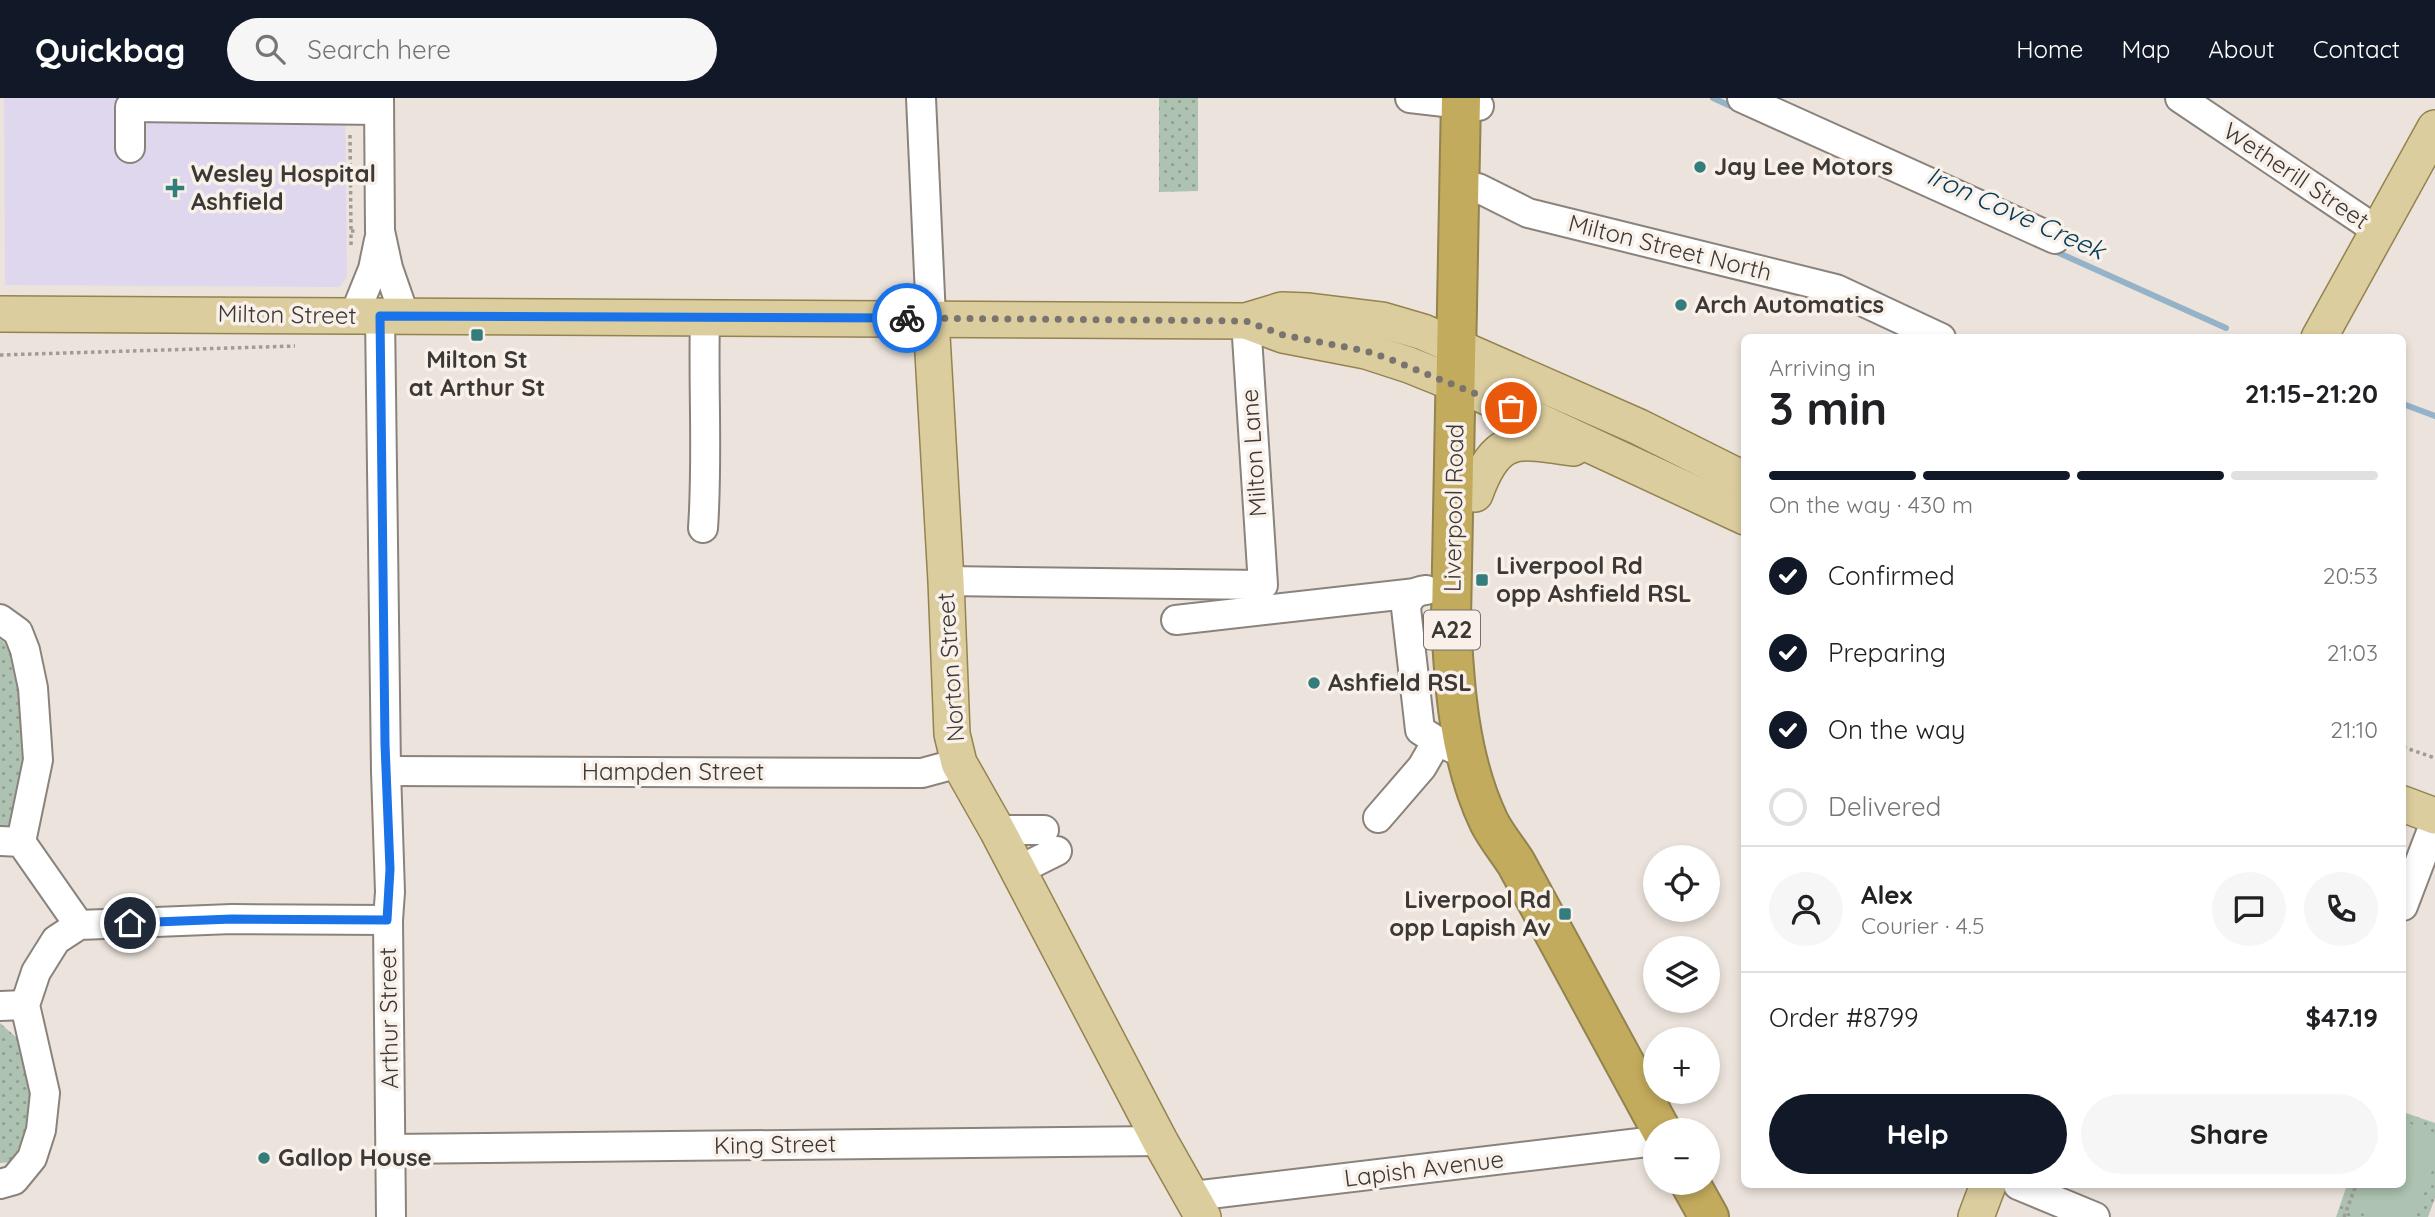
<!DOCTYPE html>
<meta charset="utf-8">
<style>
:root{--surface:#fff;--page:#f6f6f6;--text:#202124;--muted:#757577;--line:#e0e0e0;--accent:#111827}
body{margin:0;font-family:Quicksand,sans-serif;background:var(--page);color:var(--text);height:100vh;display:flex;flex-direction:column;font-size:26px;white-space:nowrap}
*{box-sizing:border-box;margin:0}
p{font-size:23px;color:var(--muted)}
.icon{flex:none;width:38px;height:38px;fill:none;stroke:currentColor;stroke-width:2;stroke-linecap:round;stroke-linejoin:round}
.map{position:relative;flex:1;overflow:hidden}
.details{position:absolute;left:1741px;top:236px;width:665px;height:854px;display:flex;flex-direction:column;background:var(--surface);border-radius:10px;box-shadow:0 4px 10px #0003}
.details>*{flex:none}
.tools{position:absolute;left:1643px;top:747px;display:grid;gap:14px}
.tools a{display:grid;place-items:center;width:77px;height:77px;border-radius:50%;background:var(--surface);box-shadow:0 4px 10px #0003;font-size:35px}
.pin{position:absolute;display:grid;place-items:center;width:60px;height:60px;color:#fff;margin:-30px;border:4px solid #fff;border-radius:50%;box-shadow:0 2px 7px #0007}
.courier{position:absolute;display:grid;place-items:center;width:70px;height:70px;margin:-35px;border:5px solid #1a73e8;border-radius:50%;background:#fff;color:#222;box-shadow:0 2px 9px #0007}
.overview em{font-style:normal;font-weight:700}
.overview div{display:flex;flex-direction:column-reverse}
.overview{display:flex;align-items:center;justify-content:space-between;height:119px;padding:0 28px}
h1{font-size:46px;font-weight:700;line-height:52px}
.bar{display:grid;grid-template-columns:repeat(4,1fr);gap:10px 7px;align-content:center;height:84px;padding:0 28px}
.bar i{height:9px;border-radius:5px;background:var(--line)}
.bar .on{background:var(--accent)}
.bar p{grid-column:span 4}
.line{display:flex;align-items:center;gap:18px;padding:0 28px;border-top:2px solid var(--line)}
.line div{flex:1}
.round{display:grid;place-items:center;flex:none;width:74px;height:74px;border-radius:37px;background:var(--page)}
ol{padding:0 28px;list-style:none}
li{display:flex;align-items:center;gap:21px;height:77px}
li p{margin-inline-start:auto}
li .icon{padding:7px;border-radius:50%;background:var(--accent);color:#fff;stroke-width:4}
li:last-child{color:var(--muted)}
li i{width:38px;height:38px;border:4px solid var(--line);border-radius:50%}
.action{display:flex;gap:14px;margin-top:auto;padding:14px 28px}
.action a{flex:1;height:80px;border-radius:42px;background:var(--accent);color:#fff;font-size:28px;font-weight:700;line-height:80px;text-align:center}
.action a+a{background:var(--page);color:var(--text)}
header{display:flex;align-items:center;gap:42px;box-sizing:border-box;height:98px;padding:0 35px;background:var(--accent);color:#fff}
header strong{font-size:33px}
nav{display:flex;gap:38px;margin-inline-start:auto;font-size:24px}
.search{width:490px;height:63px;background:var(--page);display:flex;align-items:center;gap:18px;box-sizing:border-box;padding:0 24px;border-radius:38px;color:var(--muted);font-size:26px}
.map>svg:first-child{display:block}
.medical{fill:#ded7ed}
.park{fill:url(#park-dots)}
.garden{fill:#adc2b1}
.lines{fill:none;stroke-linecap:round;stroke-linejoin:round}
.stream{stroke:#95b3c8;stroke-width:6}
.minor-casing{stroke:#8a837c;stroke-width:32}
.major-casing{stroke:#93834f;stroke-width:38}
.highway-casing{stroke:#93834f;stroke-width:42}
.path{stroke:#a09b95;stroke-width:3.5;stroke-dasharray:3.5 3.5;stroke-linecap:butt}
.minor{stroke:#fff;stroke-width:28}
.major{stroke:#dbcd9e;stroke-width:35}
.highway{stroke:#c3ab5d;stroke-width:38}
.done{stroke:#79746f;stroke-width:7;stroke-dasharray:0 12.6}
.route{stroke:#1a73e8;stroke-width:9}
.poi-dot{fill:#347d7d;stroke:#f9f1e9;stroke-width:2.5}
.labels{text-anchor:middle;stroke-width:7;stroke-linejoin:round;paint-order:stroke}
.shield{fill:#f9f1e9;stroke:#74706b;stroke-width:2}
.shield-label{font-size:23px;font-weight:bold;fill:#3b3835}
.poi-label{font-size:24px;font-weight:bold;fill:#3b3835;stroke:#f9f1e9;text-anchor:start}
.street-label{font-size:24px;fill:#3b3835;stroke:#f9f1e9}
.water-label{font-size:26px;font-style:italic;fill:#003b58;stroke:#f9f1e9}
</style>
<header>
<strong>Quickbag</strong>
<div class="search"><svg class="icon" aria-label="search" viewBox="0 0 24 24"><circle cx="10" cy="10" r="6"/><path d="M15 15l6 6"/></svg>Search here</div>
<nav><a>Home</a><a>Map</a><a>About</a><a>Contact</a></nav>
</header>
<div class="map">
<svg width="2435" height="1119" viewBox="0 0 2435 1119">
<defs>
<pattern id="park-dots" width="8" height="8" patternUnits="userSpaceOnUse" patternTransform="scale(1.75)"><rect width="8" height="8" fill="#adc2b1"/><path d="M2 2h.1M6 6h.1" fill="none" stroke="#8e9f91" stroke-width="1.8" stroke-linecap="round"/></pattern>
</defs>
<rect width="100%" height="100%" fill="#ece4dc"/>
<!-- medical -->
<polygon class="medical" points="4,0 345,0 347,179 339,189 5,187"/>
<!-- park -->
<g class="park">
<polygon points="1159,0 1198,0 1198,93 1159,94"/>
<polygon points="0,541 17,554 30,661 11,728 0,731"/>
<polygon points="0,925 17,940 32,988 28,1032 11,1064 0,1065"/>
<polygon points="2403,1014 2435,1025 2435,1100 2428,1119 2336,1119 2347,1087 2403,1087"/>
</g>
<!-- garden -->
<polygon class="garden" points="2403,1023 2435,1035 2435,1064 2416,1119 2373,1119 2343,1109 2351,1087 2403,1087"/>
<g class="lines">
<!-- stream -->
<g class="stream">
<polyline points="1713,0 1737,11"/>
<polyline points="2050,151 2226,230"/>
<polyline points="2403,306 2435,318"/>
</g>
<defs>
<g id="minor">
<polyline points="379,0 380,133 388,170 405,219"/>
<polyline points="921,0 931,220"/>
<polyline points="1410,0 1479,8"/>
<polyline points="1742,0 2055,141"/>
<polyline points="2180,0 2378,133"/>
<polyline points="130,50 130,9 379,12"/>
<polyline points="1478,90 1528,115 1836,191 1941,240"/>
<polyline points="354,218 373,171 379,142"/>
<polyline points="380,218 386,673 390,794 388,822 391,1119"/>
<path d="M703,430C708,360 703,290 705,219"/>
<polyline points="946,483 1263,487 1246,223"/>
<path d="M1426,492C1414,493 1409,499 1406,510L1420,632L1437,643L1467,657"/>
<polyline points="0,521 18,534 25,552 33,590 38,662 21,744"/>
<polyline points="1176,522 1416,495"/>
<polyline points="386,673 922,675 959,665"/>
<polyline points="1378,720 1422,669 1437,643"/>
<polyline points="997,732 1044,732"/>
<polyline points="0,743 21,744 79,827"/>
<polyline points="1019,772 1057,753"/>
<polyline points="2403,808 2430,737 2435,731"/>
<polyline points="0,908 25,907"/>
<polyline points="390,1051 1160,1043"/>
<polyline points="0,1086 14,1082 32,1060 41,1032 45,995 25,907 36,874 56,842 79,827 232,821 388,822"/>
<polyline points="2018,1087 2095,1119"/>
<polyline points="1193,1098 1656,1043"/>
</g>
<g id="major">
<polyline points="0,216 1246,223 1282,212 1309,213 1382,222 1423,234 1639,329 1745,382"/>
<polyline points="931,220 946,483 952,636 959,665 997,732 1160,1043 1203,1119"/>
<polyline points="1246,223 1283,237 1366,253 1409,267 1476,294 1745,419"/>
<polyline points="2319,240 2435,30"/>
<path d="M1475,396C1497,335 1517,342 1573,350"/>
<polyline points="2403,706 2435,718"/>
<polyline points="1976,1119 1988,1087"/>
</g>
<g id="highway">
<path d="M1461,0L1451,521C1454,588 1459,661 1489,724C1496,738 1507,751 1516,765L1661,1032"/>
<polyline points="1690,1085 1709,1119"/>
</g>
</defs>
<!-- minor casing -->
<use href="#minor" class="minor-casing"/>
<!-- major casing -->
<use href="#major" class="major-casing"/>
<!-- highway casing -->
<use href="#highway" class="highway-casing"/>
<!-- path -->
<g class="path">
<polyline points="350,37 351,133"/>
<polyline points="351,147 351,133 357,133"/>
<polyline points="0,257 295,248"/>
<polyline points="2403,649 2435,660"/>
<polyline points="2344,1119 2356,1087"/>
</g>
<!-- minor -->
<use href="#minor" class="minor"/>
<!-- major -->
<use href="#major" class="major"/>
<!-- highway -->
<use href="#highway" class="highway"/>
</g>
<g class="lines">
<!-- done -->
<polyline class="done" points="907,220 1246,223 1283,237 1366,253 1387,260 1511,310"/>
<!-- route -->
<polyline class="route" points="130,825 232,821 387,822 390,771 385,646 380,218 907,220"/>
</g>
<!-- markers -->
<g class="poi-dot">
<circle cx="1700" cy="69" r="7"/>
<path d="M171.5 79.5h7v7h7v7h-7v7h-7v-7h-7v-7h7z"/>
<circle cx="1681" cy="207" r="7"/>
<rect x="470" y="230" width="14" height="14" rx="3.5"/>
<rect x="1475" y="475" width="14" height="14" rx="3.5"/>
<circle cx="1314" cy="585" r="7"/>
<rect x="1558" y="809" width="14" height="14" rx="3.5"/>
<circle cx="264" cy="1060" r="7"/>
</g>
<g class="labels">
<!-- shield labels -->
<rect class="shield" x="1424" y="512.5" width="56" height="39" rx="5"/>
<g class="shield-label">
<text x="1452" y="540">A22</text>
</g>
<!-- poi labels -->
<g class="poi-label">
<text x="1714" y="77">Jay Lee Motors</text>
<text x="191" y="84">Wesley Hospital<tspan x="191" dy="28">Ashfield</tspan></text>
<text x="1695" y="215">Arch Automatics</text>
<text x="477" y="270" text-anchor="middle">Milton St<tspan x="477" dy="28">at Arthur St</tspan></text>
<text x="1496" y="476">Liverpool Rd<tspan x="1496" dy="28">opp Ashfield RSL</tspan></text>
<text x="1328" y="593">Ashfield RSL</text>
<text x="1551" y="810" text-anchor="end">Liverpool Rd<tspan x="1551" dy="28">opp Lapish Av</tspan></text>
<text x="278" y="1068">Gallop House</text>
</g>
<!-- street labels -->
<g class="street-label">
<text transform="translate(2296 78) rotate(34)" y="8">Wetherill Street</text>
<text transform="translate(1670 150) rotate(14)" y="8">Milton Street North</text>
<text transform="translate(287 217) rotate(1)" y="8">Milton Street</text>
<text transform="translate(1254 355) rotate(-94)" y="8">Milton Lane</text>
<text transform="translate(1454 410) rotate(-89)" y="8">Liverpool Road</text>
<text transform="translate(951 569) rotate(-94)" y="8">Norton Street</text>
<text x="673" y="682">Hampden Street</text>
<text transform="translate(389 920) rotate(-91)" y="8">Arthur Street</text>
<text transform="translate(775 1047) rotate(-1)" y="8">King Street</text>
<text transform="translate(1424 1071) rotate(-7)" y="8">Lapish Avenue</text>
</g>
<!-- water labels -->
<g class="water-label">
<text transform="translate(2016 115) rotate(24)" y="9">Iron Cove Creek</text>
</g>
</g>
</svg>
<div class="tools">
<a><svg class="icon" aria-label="locate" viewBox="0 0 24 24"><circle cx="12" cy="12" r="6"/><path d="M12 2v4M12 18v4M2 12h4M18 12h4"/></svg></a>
<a><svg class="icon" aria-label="layers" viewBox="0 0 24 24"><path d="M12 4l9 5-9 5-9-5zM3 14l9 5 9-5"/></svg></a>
<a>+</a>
<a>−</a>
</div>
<div class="pin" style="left:1511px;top:310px;background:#ea580c"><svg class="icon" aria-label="bag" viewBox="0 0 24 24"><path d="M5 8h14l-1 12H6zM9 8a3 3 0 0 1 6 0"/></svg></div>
<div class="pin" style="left:130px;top:825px;background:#1f2937"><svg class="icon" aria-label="home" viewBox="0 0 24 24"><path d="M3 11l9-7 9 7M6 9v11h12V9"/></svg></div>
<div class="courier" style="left:907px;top:220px"><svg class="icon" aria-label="bike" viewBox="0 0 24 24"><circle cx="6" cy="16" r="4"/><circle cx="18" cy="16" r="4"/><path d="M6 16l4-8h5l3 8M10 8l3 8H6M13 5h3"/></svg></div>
<section class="details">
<div class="overview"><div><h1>3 min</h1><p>Arriving in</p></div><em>21:15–21:20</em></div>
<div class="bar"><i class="on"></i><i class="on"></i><i class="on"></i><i></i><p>On the way · 430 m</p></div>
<ol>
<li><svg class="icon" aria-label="check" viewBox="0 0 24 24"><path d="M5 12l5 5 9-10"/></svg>Confirmed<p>20:53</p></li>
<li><svg class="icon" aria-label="check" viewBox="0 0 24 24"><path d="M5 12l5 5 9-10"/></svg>Preparing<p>21:03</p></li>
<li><svg class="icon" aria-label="check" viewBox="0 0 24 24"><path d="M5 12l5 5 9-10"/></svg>On the way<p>21:10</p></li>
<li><i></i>Delivered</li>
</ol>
<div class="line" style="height:126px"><a class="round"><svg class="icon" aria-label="person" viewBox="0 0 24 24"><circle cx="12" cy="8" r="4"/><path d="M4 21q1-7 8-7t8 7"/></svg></a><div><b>Alex</b><p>Courier · 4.5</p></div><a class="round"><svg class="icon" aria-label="chat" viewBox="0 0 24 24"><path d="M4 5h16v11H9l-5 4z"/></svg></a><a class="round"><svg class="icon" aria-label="phone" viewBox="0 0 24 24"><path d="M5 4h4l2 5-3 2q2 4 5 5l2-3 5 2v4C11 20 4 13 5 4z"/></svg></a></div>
<div class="line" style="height:91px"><div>Order #8799</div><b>$47.19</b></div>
<div class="action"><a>Help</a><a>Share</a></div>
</section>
</div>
